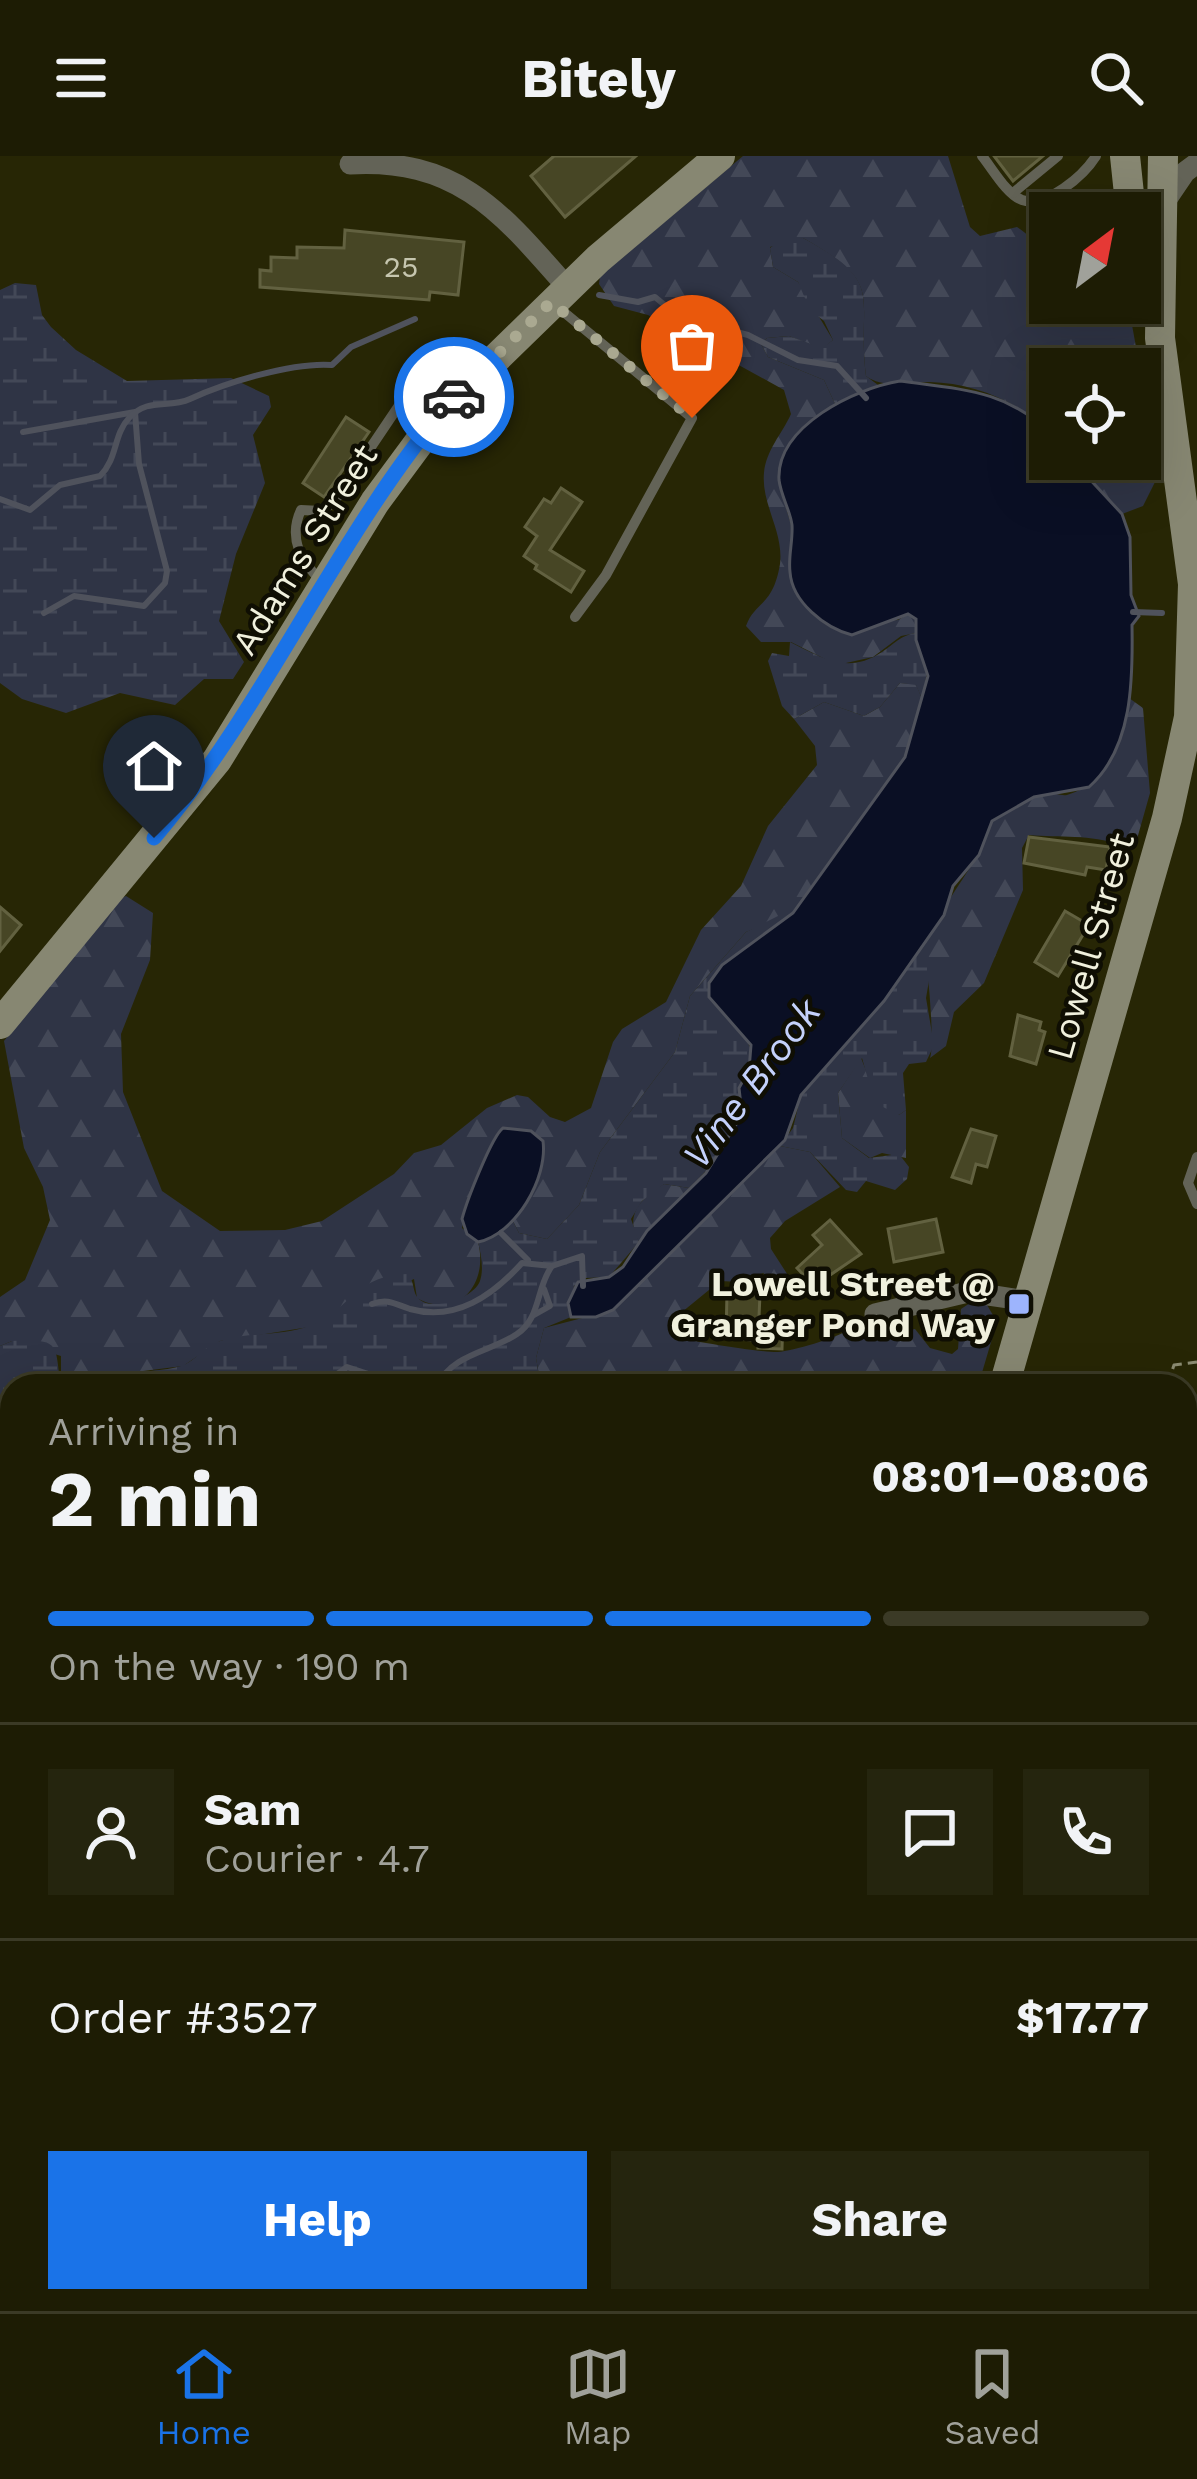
<!DOCTYPE html>
<meta charset="utf-8">
<style>
:root{--surface:#1d1c04;--page:#25250e;--text:#f1f3f6;--muted:#a0a19a;--line:#3b3a26;--accent:#1a73e8}
body{margin:0;font-family:"Work Sans",sans-serif;background:var(--page);color:var(--text);height:100vh;display:flex;flex-direction:column;font-size:45px;white-space:nowrap}
*{box-sizing:border-box;margin:0}
p{font-size:39px;color:var(--muted)}
.icon{flex:none;width:66px;height:66px;fill:none;stroke:currentColor;stroke-width:2;stroke-linecap:round;stroke-linejoin:round}
.map{position:relative;flex:1;overflow:hidden}
.panel{position:absolute;left:0px;top:1218px;width:1197px;height:939px;display:flex;flex-direction:column;background:var(--surface);border-radius:36px 36px 0 0;box-shadow:0 12px 48px #0002,0 0 0 3px var(--line)}
.panel>*{flex:none}
.needle{width:78px;rotate:32deg}
.controls{position:absolute;left:1029px;top:36px;display:grid;gap:24px}
.controls a{display:grid;place-items:center;width:132px;height:132px;border-radius:0px;background:var(--surface);box-shadow:0 12px 48px #0002,0 0 0 3px var(--line);font-size:60px}
.pin{position:absolute;display:grid;place-items:center;width:102px;height:102px;color:#fff;margin:-123px -51px;border-radius:50% 50% 50% 0;rotate:-45deg;box-shadow:0 0 12px #0007}
.pin .icon{rotate:45deg}
.courier{position:absolute;display:grid;place-items:center;width:120px;height:120px;margin:-60px;border:9px solid #1a73e8;border-radius:50%;background:#fff;color:#222;box-shadow:0 3px 15px #0007}
.head em{font-style:normal;font-weight:700}
.head div{display:flex;flex-direction:column-reverse}
.head{display:flex;align-items:center;justify-content:space-between;height:204px;padding:0 48px}
h1{font-size:78px;font-weight:700;line-height:90px}
.bar{display:grid;grid-template-columns:repeat(4,1fr);gap:18px 12px;align-content:center;height:144px;padding:0 48px}
.bar i{height:15px;border-radius:9px;background:var(--line)}
.bar .selected{background:var(--accent)}
.bar p{grid-column:span 4}
.line{display:flex;align-items:center;gap:30px;padding:0 48px;border-top:3px solid var(--line)}
.line div{flex:1}
.round{display:grid;place-items:center;flex:none;width:126px;height:126px;border-radius:0px;background:var(--page)}
.primary-button{display:flex;gap:24px;margin-top:auto;padding:24px 48px}
.primary-button a{flex:1;height:138px;border-radius:0px;background:var(--accent);color:#fff;font-size:48px;font-weight:700;line-height:138px;text-align:center}
.primary-button a+a{background:var(--page);color:var(--text)}
header{display:flex;justify-content:space-between;align-items:center;height:156px;padding:0 48px;background:var(--surface);font-size:54px;font-weight:700}
.dock{display:flex;justify-content:space-around;align-items:center;height:168px;border-top:3px solid var(--line);background:var(--surface);font-size:33px;color:var(--muted)}
.dock a{display:grid;justify-items:center;gap:6px}
.dock .selected{color:var(--accent)}
.map>svg:first-child{display:block}
.green{fill:#2f3445}
.forest{fill:url(#forest-firs)}
.wetland{fill:url(#wetland-marsh)}
.water{fill:#0a0f24;stroke:#4f525c;stroke-width:3}
.lines{fill:none;stroke-linecap:round;stroke-linejoin:round}
.stream{stroke:#4f525c;stroke-width:6}
.building{fill:#474625;stroke:#626140;stroke-width:3}
.path{stroke:#8b8b71;stroke-width:3;stroke-dasharray:12 6;stroke-linecap:butt}
.service{stroke:#636357;stroke-width:10}
.minor{stroke:#636357;stroke-width:21}
.tertiary{stroke:#636357;stroke-width:27}
.secondary{stroke:#878772;stroke-width:30}
.done{stroke:#aaa991;stroke-width:12;stroke-dasharray:0 21.6}
.route{stroke:#1a73e8;stroke-width:15}
.poi-dot{fill:#9db4fd;stroke:#0f0e03;stroke-width:4.5}
.labels{text-anchor:middle;stroke-width:9;stroke-linejoin:round;paint-order:stroke}
.number-label{font-size:30px;fill:#c6c6af}
.street-label{font-size:36px;fill:#f0f0dd;stroke:#0f0e03}
.poi-label{font-size:36px;font-weight:bold;fill:#f0f0dd;stroke:#0f0e03;text-anchor:end}
.water-label{font-size:39px;font-style:italic;fill:#c4d1fb;stroke:#0f0e03}
</style>
<header><svg class="icon" aria-label="menu" viewBox="0 0 24 24"><path d="M4 6h16M4 12h16M4 18h16"/></svg>Bitely<svg class="icon" aria-label="search" viewBox="0 0 24 24"><circle cx="10" cy="10" r="6"/><path d="M15 15l6 6"/></svg></header>
<div class="map">
<svg width="1197" height="2155" viewBox="0 0 1197 2155">
<defs>
<pattern id="forest-firs" width="22" height="20" patternUnits="userSpaceOnUse" patternTransform="scale(3)"><rect width="22" height="20" fill="#2f3445"/><path d="M5 1l3.5 6h-7zM16 11l3.5 6h-7z" fill="#434857"/></pattern>
<pattern id="wetland-marsh" width="20" height="14" patternUnits="userSpaceOnUse" patternTransform="scale(3)"><rect width="20" height="14" fill="#2f3445"/><path d="M1 5h8M5 5V1M11 12h8M15 12V8" fill="none" stroke="#434857"/></pattern>
</defs>
<rect width="100%" height="100%" fill="#272605"/>
<!-- green -->
<polygon class="green" points="195,2145 719,2145 716,2155 211,2155"/>
<!-- forest -->
<g class="forest">
<path d="M743,0H948L970,71L980,80L1017,71C1044,88 1050,118 1050,147H1128L1140,213H1050V277C1020,246 974,227 930,226C909,226 883,233 866,220C856,137 888,130 803,82L770,91L773,111L798,126L833,184L822,193L789,180L767,182L761,188L768,201L824,224L836,250L807,270L786,293L782,338L792,372L791,423L802,445L826,468L898,464L908,458L916,463V477L901,480L873,501L837,509L791,486H761L746,470C755,445 773,451 780,408C784,376 761,348 764,317C766,294 782,278 791,258L784,234L648,159L614,150L599,128L600,120Z"/>
<polygon points="1140,217 1156,324 1143,350 1122,358 1071,303 1140,303"/>
<path d="M900,527L916,528L922,543L905,601L793,757L746,776L690,840L675,896L600,996L579,1049L547,1083L519,1077L513,1065C526,1033 550,1018 537,980L503,972C487,985 468,1048 462,1072L478,1086C489,1128 458,1165 417,1142L414,1123L309,1171L220,1185L183,1210L135,1216L121,1230H61V1200L12,1185L0,1190V1141L25,1124L50,1064L43,1031L24,992L4,885L117,744L126,740L153,757L150,804L121,878L123,936L162,1035L220,1075L285,1074L322,1065L394,1018L414,997L441,989L487,952L517,939L528,941L550,961L565,966L591,952L613,886L622,873L666,846L701,774L741,730L768,670L817,609L815,590L794,563L824,546L864,560L880,551Z"/>
<path d="M1129,542L1143,552L1150,637L1137,683L1120,689C1091,678 1060,682 1029,679L1022,692L1023,734L984,827L954,856L946,890L930,902C935,891 928,798 922,789C939,758 958,731 976,702C985,687 983,672 997,660C1008,650 1032,638 1048,637C1054,637 1061,640 1067,639C1111,626 1122,581 1129,542Z"/>
<polygon points="861,902 867,917 899,959 906,954 906,1002 882,997 870,1002 842,982 838,937"/>
<path d="M780,990L810,996L840,1031L785,1065L770,1082L771,1093L791,1124L790,1133L763,1117L741,1126L720,1125L671,1165L676,1180C685,1185 766,1197 778,1196C793,1195 836,1182 848,1174L884,1179L915,1173L930,1192L952,1198L958,1193L961,1153L970,1147L987,1149L997,1166L978,1230H541L536,1202L544,1172L613,1154L667,1095Z"/>
<path d="M664,1028L689,1032L639,1086C624,1059 640,1043 664,1028Z"/>
<polygon points="0,1893 12,1912 12,2006 0,2002"/>
<polygon points="171,2145 334,2145 327,2155 176,2155"/>
<polygon points="495,2145 717,2145 713,2155 502,2155"/>
</g>
<!-- wetland -->
<g class="wetland">
<path d="M803,82C888,128 856,138 866,220L878,229L836,250L824,224L768,201L761,188L767,182L789,180L822,192L833,184L824,165L810,154L798,126L773,111L770,92L782,83Z"/>
<polygon points="15,127 36,129 42,159 51,171 76,194 127,225 231,222 269,240 271,251 253,279 265,327 236,398 219,465 244,506 233,523 204,523 175,549 120,537 66,557 22,543 0,527 0,134"/>
<path d="M916,477L928,511L922,543L916,529L900,527L880,551L864,560L824,546L794,563L782,550L768,505L772,497L789,500L790,486C823,502 847,519 882,496C894,488 901,479 916,477Z"/>
<path d="M788,755L793,757L739,870L752,895L756,837C751,918 754,973 689,1032L664,1028L642,1045L631,1063L639,1086L609,1121L586,1122L574,1130L571,1161L544,1172L536,1202L541,1230H121C141,1209 155,1218 181,1210C196,1205 204,1190 220,1185C246,1176 277,1180 303,1172C351,1158 351,1119 408,1118C415,1126 412,1137 419,1143C433,1156 474,1142 480,1125C484,1113 481,1098 478,1086L513,1065L519,1077L547,1083L579,1049L600,996L675,896L690,840L746,776Z"/>
<polygon points="922,789 932,807 926,842 934,889 926,906 909,908 903,917 906,954 899,959 883,951 871,934 862,902 838,937 842,982 869,1002 899,998 909,1011 907,1023 895,1034 866,1025 857,1036 846,1034 810,996 780,990 793,972 801,939 884,845"/>
<path d="M12,1185C63,1182 54,1189 61,1230H12V1301L0,1302V1190Z"/>
<polygon points="5,1590 12,1602 12,1912 0,1893 8,1852 0,1842 0,1594"/>
</g>
<!-- water -->
<g class="water">
<path d="M900,225C956,233 1008,233 1050,278V303H1071L1122,358L1130,381L1131,439L1139,460L1132,469C1133,523 1133,592 1089,631L1034,641L992,665L979,699L953,730L944,759L884,845L801,939L785,984L613,1154L596,1161H571L568,1147L578,1126L609,1121L623,1111L647,1075L706,1017L742,959L739,932L749,914L751,889L709,841V827L722,809L793,757L905,601L928,520L916,484V463L908,458L852,479C825,472 792,446 790,416C788,401 793,385 792,369C790,354 781,340 779,324C776,270 856,232 900,225Z"/>
<path d="M503,972L531,975L543,985C548,1022 516,1078 478,1086L467,1078L462,1063C467,1044 492,980 503,972Z"/>
<polygon points="12,1405 12,1518 0,1518 0,1416"/>
</g>
<g class="lines">
<!-- stream -->
<g class="stream">
<polyline points="599,139 638,146 655,141 679,161 748,179 798,204 837,210 866,242"/>
<polyline points="23,276 135,256 139,308 167,415 165,427 144,450 74,440 44,457"/>
<path d="M0,343L30,354L60,329L100,320C118,302 113,279 129,262C148,241 168,253 190,243C225,227 292,206 332,209L351,191L415,163"/>
<polyline points="1133,456 1162,457"/>
<polyline points="501,1077 528,1104"/>
<path d="M372,1148C388,1142 395,1148 410,1153C456,1166 493,1139 522,1107L552,1110"/>
<polyline points="534,1159 550,1150 544,1133"/>
<polyline points="321,1230 347,1211 405,1230"/>
<path d="M437,1230C453,1197 491,1196 517,1178C541,1162 536,1131 552,1110L582,1100L583,1130"/>
<polyline points="0,1290 12,1288"/>
</g>
</g>
<!-- building -->
<g class="building">
<polygon points="554,0 636,0 565,61 531,20"/>
<polygon points="994,0 1043,0 1013,25"/>
<polygon points="345,74 464,86 458,139 430,136 429,144 260,131 260,114 271,115 271,101 297,102 297,91 344,92"/>
<polygon points="346,261 369,276 324,341 303,327"/>
<polygon points="561,332 582,346 550,394 584,415 571,436 535,413 537,409 524,400 537,380 525,371 544,343 551,347"/>
<polygon points="1029,681 1110,691 1106,714 1087,711 1085,719 1024,707"/>
<polygon points="0,751 21,769 0,795"/>
<polygon points="1065,755 1089,769 1058,820 1035,806"/>
<polygon points="1018,859 1041,866 1039,874 1045,876 1036,908 1010,900"/>
<polygon points="971,973 996,980 987,1011 976,1008 971,1027 952,1021"/>
<polygon points="936,1063 943,1096 894,1106 888,1073"/>
<polygon points="830,1064 861,1098 814,1130 797,1112 822,1089 813,1079"/>
<polygon points="727,1137 760,1138 759,1161 783,1161 782,1193 758,1192 758,1185 726,1181"/>
</g>
<g class="lines">
<!-- path -->
<g class="path">
<polyline points="1167,1230 1174,1209 1197,1206"/>
<polyline points="1185,1264 1197,1272"/>
<polyline points="0,1538 12,1546"/>
<polyline points="0,1966 12,1972"/>
</g>
<!-- service -->
<g class="service">
<path d="M982,0C992,12 1007,39 1022,44C1047,52 1084,19 1096,0"/>
<polyline points="1013,37 1058,0"/>
<polyline points="1065,57 1126,46"/>
<polyline points="1039,91 1036,68 1050,63"/>
<polyline points="554,148 692,262 606,419 575,461"/>
<path d="M323,426C301,407 288,382 301,354L321,355L334,346L402,245L435,253"/>
<polyline points="1197,1001 1188,1027 1197,1048"/>
</g>
<!-- minor -->
<g class="minor">
<path d="M350,8C458,2 501,56 567,131"/>
<polyline points="1164,47 1185,16 1197,7"/>
<polyline points="875,1158 968,1136 1028,1145"/>
<polyline points="1003,2145 1021,2155"/>
<polyline points="974,2155 991,2145"/>
</g>
<!-- tertiary -->
<g class="tertiary">
<polyline points="0,1353 12,1352"/>
<polyline points="1185,1964 1197,1961"/>
</g>
<!-- secondary -->
<g class="secondary">
<polyline points="1125,0 1131,57"/>
<polyline points="0,868 217,604 375,346 443,254 598,103 720,0"/>
<polyline points="1004,1230 1167,662 1189,561 1193,428 1160,182 1163,0"/>
<polyline points="737,2155 740,2145"/>
</g>
</g>
<g class="lines">
<!-- done -->
<polyline class="done" points="454,241 551,146 692,262"/>
<!-- route -->
<path class="route" d="M154,682C269,546 337,377 454,241"/>
</g>
<!-- markers -->
<rect class="poi-dot" x="1007" y="1136" width="24" height="24" rx="6"/>
<g class="labels">
<!-- number labels -->
<g class="number-label">
<text x="401" y="121">25</text>
</g>
<!-- street labels -->
<g class="street-label">
<text transform="translate(304 393) rotate(-58)" y="13">Adams Street</text>
<text transform="translate(1090 790) rotate(-74)" y="13">Lowell Street</text>
</g>
<!-- poi labels -->
<g class="poi-label">
<text x="995" y="1140">Lowell Street @<tspan x="995" dy="41">Granger Pond Way</tspan></text>
</g>
<!-- water labels -->
<g class="water-label">
<text transform="translate(751 927) rotate(-53)" y="14">Vine Brook</text>
</g>
</g>
</svg>
<div class="controls">
<a><svg class="needle" viewBox="-14 -14 28 28"><path d="M0-13l5 13h-10z" fill="#e53935"/><path d="M0 13l5-13h-10z" fill="#a0a19a"/></svg></a>
<a><svg class="icon" aria-label="locate" viewBox="0 0 24 24"><circle cx="12" cy="12" r="6"/><path d="M12 2v4M12 18v4M2 12h4M18 12h4"/></svg></a>
</div>
<div class="pin" style="left:692px;top:262px;background:#ea580c"><svg class="icon" aria-label="bag" viewBox="0 0 24 24"><path d="M5 8h14l-1 12H6zM9 8a3 3 0 0 1 6 0"/></svg></div>
<div class="pin" style="left:154px;top:682px;background:#1f2937"><svg class="icon" aria-label="home" viewBox="0 0 24 24"><path d="M3 11l9-7 9 7M6 9v11h12V9"/></svg></div>
<div class="courier" style="left:454px;top:241px"><svg class="icon" aria-label="car" viewBox="0 0 24 24"><path d="M5 17H2v-5l4-1 3-4h7l3 4 3 1v5h-3M9 17h6M6 11h13"/><circle cx="7" cy="17" r="2"/><circle cx="17" cy="17" r="2"/></svg></div>
<section class="panel">
<div class="head"><div><h1>2 min</h1><p>Arriving in</p></div><em>08:01–08:06</em></div>
<div class="bar"><i class="selected"></i><i class="selected"></i><i class="selected"></i><i></i><p>On the way · 190 m</p></div>
<div class="line" style="height:216px"><a class="round"><svg class="icon" aria-label="person" viewBox="0 0 24 24"><circle cx="12" cy="8" r="4"/><path d="M4 21q1-7 8-7t8 7"/></svg></a><div><b>Sam</b><p>Courier · 4.7</p></div><a class="round"><svg class="icon" aria-label="chat" viewBox="0 0 24 24"><path d="M4 5h16v11H9l-5 4z"/></svg></a><a class="round"><svg class="icon" aria-label="phone" viewBox="0 0 24 24"><path d="M5 4h4l2 5-3 2q2 4 5 5l2-3 5 2v4C11 20 4 13 5 4z"/></svg></a></div>
<div class="line" style="height:156px"><div>Order #3527</div><b>$17.77</b></div>
<div class="primary-button"><a>Help</a><a>Share</a></div>
</section>
</div>
<nav class="dock">
<a class="selected"><svg class="icon" aria-label="home" viewBox="0 0 24 24"><path d="M3 11l9-7 9 7M6 9v11h12V9"/></svg>Home</a>
<a><svg class="icon" aria-label="map" viewBox="0 0 24 24"><path d="M3 6l6-2 6 2 6-2v14l-6 2-6-2-6 2zM9 4v14M15 6v14"/></svg>Map</a>
<a><svg class="icon" aria-label="saved" viewBox="0 0 24 24"><path d="M7 4h10v16l-5-4-5 4z"/></svg>Saved</a>
</nav>
